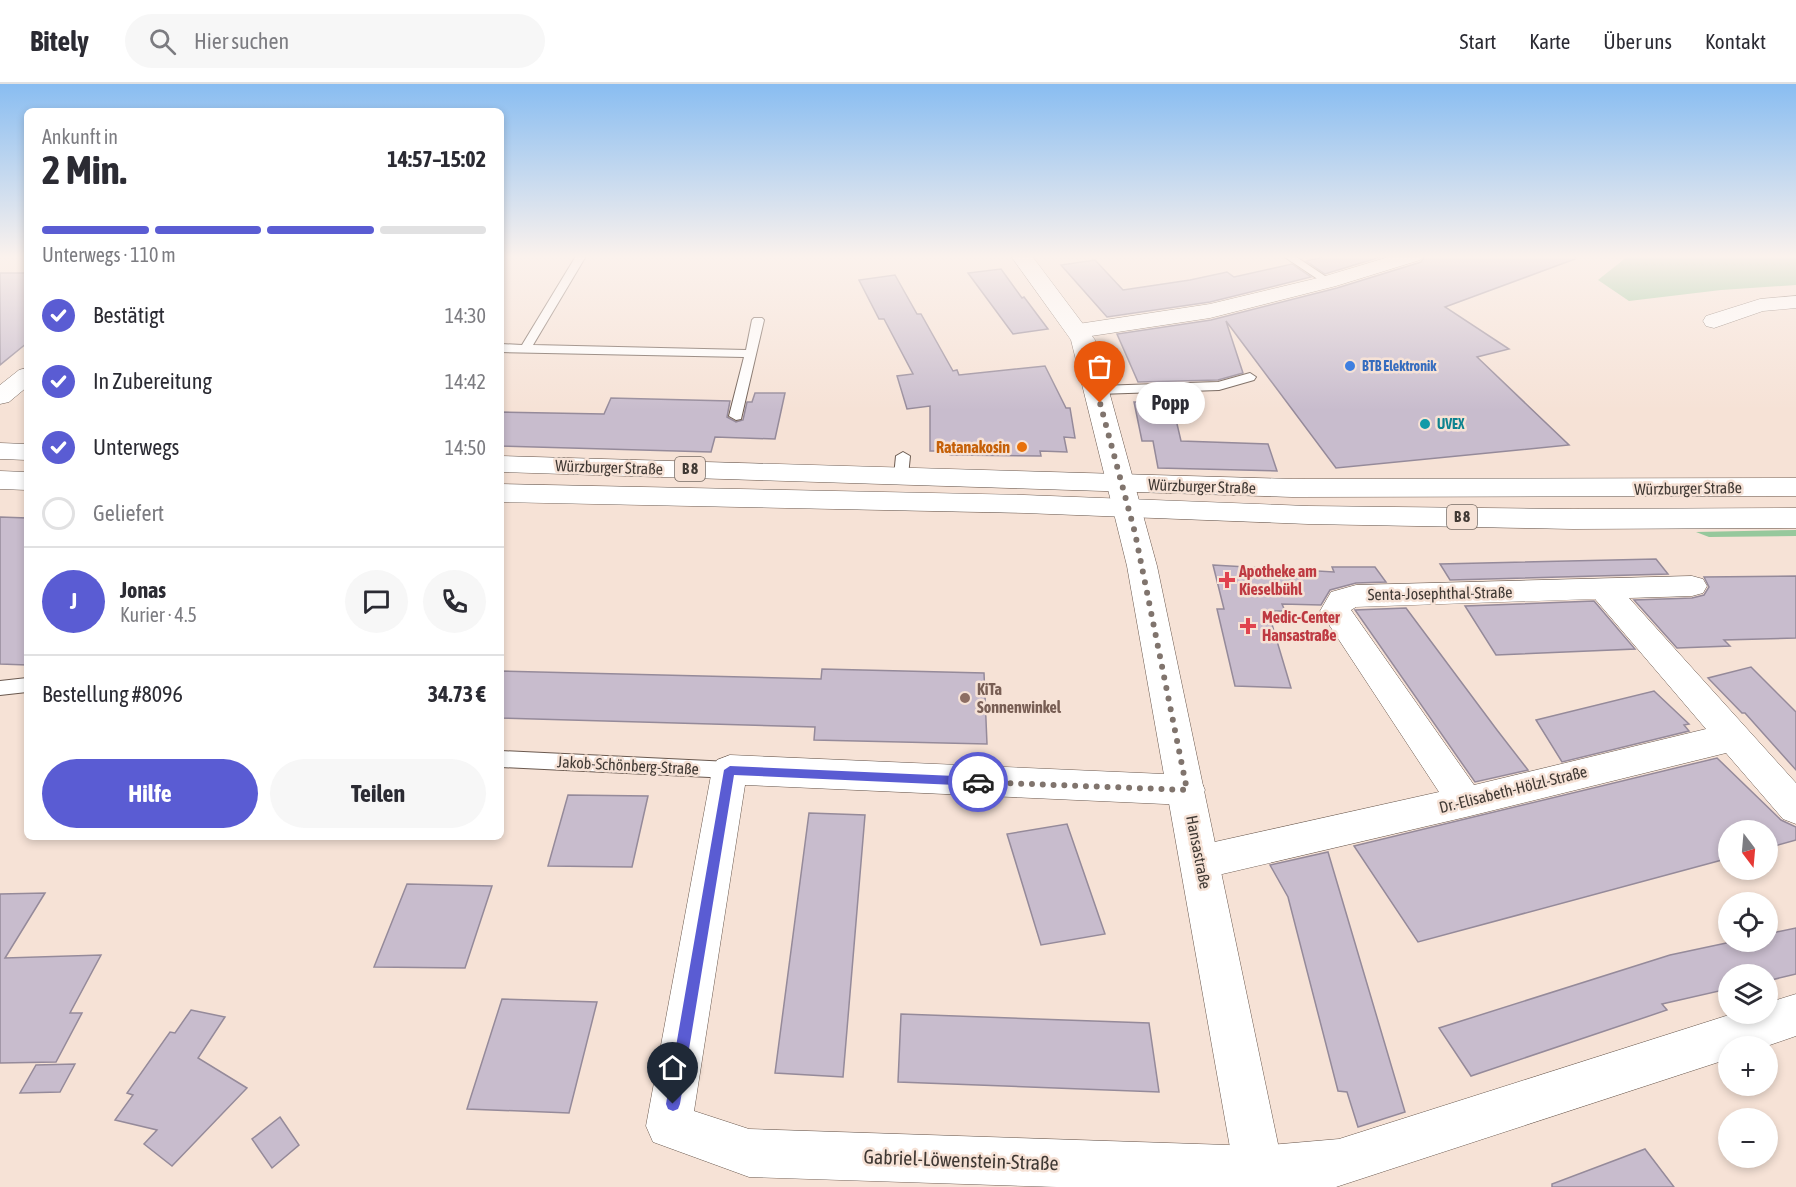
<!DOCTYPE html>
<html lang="de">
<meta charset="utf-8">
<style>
:root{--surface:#fff;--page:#f7f7f7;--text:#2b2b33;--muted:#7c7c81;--line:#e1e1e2;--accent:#5a5cd3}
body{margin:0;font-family:"Asap Condensed",sans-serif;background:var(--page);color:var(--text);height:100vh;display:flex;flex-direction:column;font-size:22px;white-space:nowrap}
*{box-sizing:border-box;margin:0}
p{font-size:20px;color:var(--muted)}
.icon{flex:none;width:33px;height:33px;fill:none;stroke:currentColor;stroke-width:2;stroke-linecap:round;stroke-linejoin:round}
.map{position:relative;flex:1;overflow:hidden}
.drawer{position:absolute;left:24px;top:24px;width:480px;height:732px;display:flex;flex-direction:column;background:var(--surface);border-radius:9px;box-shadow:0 3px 9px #0003}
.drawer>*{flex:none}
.needle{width:39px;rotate:164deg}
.controls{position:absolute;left:1718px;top:736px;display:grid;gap:12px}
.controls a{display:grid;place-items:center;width:60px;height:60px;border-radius:50%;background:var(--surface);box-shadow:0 3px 9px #0003;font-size:30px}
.pin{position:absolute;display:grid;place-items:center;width:51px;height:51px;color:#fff;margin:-62px -26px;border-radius:50% 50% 50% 0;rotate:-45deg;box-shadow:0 0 6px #0007}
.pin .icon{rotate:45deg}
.courier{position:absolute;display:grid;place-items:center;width:60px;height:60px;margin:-30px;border:4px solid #5a5cd3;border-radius:50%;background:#fff;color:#222;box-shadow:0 2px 8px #0007}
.bubble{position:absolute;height:42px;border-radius:21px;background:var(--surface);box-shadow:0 3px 9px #0003;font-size:20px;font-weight:700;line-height:42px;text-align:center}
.overview em{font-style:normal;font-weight:700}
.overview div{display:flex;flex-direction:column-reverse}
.overview{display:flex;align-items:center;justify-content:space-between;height:102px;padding:0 18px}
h1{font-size:39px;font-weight:700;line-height:45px}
.bar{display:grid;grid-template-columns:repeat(4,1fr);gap:9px 6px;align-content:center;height:72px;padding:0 18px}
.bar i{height:8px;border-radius:4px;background:var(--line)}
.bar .on{background:var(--accent)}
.bar p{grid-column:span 4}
.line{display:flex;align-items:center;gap:15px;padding:0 18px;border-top:2px solid var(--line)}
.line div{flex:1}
.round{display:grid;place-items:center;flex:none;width:63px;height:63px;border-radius:32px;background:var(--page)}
ol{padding:0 18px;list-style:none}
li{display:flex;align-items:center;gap:18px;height:66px}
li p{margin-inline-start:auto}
li .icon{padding:6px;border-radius:50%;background:var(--accent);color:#fff;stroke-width:4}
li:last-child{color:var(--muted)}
li i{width:33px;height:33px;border:3px solid var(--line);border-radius:50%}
.cta{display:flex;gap:12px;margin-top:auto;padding:12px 18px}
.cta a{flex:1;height:69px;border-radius:36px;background:var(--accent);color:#fff;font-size:24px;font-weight:700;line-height:69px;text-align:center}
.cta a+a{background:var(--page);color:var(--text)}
header{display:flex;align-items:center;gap:36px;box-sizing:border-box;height:84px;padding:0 30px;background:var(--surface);border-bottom:2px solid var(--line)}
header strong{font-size:28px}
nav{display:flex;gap:33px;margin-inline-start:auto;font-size:21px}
.search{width:420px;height:54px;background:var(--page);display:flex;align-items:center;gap:15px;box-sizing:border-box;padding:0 21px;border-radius:33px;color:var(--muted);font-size:22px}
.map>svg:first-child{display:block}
.green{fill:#96c89c}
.building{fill:#c8bccd;stroke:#958a9a;stroke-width:1.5}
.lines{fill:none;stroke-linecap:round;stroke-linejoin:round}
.lane-casing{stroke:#6a594f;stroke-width:2}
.street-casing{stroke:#6a594f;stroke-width:1}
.secondary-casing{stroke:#6a594f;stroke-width:1}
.primary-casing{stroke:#6a594f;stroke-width:1}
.lane{fill:#fff;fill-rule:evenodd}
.street{fill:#fff;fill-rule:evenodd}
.secondary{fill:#fff;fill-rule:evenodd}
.primary{fill:#fff;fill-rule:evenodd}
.route{fill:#5a5cd3}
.done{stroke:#80746d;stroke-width:6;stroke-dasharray:0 10.8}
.shop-dot{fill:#3f7fe0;stroke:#f6e2d6;stroke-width:2}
.culture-dot{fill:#0f9aa8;stroke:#f6e2d6;stroke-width:2}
.food-dot{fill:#e8710a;stroke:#f6e2d6;stroke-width:2}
.health-dot{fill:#e0444e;stroke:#f6e2d6;stroke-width:2}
.education-dot{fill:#8d6e63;stroke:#f6e2d6;stroke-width:2}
.labels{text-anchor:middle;stroke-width:5;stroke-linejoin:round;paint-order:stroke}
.far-shop-label{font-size:14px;font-weight:bold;fill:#366cbe;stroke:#f6e2d6;text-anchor:start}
.far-culture-label{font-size:14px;font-weight:bold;fill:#0d838f;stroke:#f6e2d6;text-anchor:start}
.shield{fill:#f6e2d6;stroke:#776c65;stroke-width:1.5}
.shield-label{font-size:15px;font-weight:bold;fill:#403934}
.food-label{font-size:16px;font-weight:bold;fill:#c56008;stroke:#f6e2d6;text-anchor:end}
.street-label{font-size:16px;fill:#403934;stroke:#f6e2d6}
.health-label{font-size:16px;font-weight:bold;fill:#be3a42;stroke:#f6e2d6;text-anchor:start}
.education-label{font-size:16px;font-weight:bold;fill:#785e54;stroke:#f6e2d6;text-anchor:start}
.near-street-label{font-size:20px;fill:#403934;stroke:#f6e2d6}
</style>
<header>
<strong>Bitely</strong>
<div class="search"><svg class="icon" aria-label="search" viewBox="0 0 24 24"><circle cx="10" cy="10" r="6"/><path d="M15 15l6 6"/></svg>Hier suchen</div>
<nav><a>Start</a><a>Karte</a><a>Über uns</a><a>Kontakt</a></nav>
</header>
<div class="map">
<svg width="1796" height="1103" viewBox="0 0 1796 1103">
<rect width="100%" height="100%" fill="#f6e2d6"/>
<!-- green -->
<g class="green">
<polygon points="1628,172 1796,172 1796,201 1721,206 1629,217 1598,196"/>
<polygon points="1796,446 1796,452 1709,453 1696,448"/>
</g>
<!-- building -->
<g class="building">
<polygon points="1327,172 1384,172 1325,190 1306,177"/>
<polygon points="1425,172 1575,172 1575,175 1445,223 1509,265 1477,273 1569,361 1336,384 1226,237 1243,289 1218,296 1138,298 1117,250 1211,236 1337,204 1421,178"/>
<polygon points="1095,176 1123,206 1190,196 1227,188 1234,193 1292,180 1311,193 1210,218 1107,233 1061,181"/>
<polygon points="1001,185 1022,214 1024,213 1048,245 1013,250 968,189"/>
<polygon points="0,189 27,189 27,259 0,281"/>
<polygon points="895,191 917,230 921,230 953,287 957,286 959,291 1045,282 1066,324 1070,324 1075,354 1064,353 1067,368 1040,367 1041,372 950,371 950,367 930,367 930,322 907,325 897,292 913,290 884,235 879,235 859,196"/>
<polygon points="755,309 785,309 775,355 715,353 711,368 501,362 501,328 604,330 611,314 730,317 727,333 736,338 743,336 747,318 752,318"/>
<polygon points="1170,310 1181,357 1268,360 1277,387 1158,384 1153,357 1142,357 1134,318 1147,318 1144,311"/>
<polygon points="0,433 27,434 27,581 0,580"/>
<polygon points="1656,475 1668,490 1450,496 1440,480"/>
<polygon points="1213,481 1334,488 1332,483 1375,483 1386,498 1356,499 1330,506 1321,521 1282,520 1285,527 1268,527 1291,604 1235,602 1217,525 1224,525"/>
<polygon points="1796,492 1796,554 1724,556 1730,562 1677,564 1634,516 1692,514 1704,511 1709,503 1704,493"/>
<polygon points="1594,517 1635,565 1496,571 1465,522"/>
<polygon points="1406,524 1497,646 1528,686 1475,698 1355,526"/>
<polygon points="1751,583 1796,628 1796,686 1745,629 1742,629 1708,594"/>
<polygon points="822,585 984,589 987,660 814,656 815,643 501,634 501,587 821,595"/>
<polygon points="1654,607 1689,640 1684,641 1689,647 1562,678 1536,636"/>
<polygon points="1717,674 1781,736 1796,743 1796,756 1767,764 1767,747 1728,747 1728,774 1722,776 1418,858 1354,762"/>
<polygon points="568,711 648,712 632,783 548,782"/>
<polygon points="809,729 865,731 843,993 775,989"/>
<polygon points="1067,740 1105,850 1041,861 1007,750"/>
<polygon points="1328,768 1405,1028 1358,1043 1347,1008 1338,1007 1288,813 1270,781"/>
<polygon points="407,800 492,802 465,884 374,883"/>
<polygon points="45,809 5,874 101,871 70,929 82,929 56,978 0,979 0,810"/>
<polygon points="1796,844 1796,890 1767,897 1767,891 1728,891 1728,905 1662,920 1667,926 1471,992 1439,944 1670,871 1731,858 1767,858 1767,850"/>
<polygon points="502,915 597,918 569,1029 467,1025"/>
<polygon points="191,926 225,933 198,974 247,1004 172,1082 144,1060 157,1046 115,1036 133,1011 127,1009 170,948 175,949"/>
<polygon points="901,930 1149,939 1159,1008 898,998"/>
<polygon points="75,980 60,1008 20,1009 36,981"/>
<polygon points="280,1033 299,1061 272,1084 252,1055"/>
<polygon points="1645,1065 1674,1103 1552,1103 1552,1100"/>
</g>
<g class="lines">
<defs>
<g id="lane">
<polygon points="576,172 586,172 533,261 746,266 752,236 754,234 762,234 764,236 741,335 736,336 729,332 744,273 501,268 501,260 522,261"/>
<polygon points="1283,172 1295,172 1334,198 1329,201 1325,200"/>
<polygon points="1250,289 1256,293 1254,296 1219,306 1098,310 1092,306 1098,302 1218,298"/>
<polygon points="903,368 910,372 908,392 901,396 894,392 896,372"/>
<polygon points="27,594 27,608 0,611 0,597"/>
<polygon points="501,667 730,678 737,681 739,686 737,691 730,694 501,683"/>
</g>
<g id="street">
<polygon points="1392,172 1423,172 1420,176 1336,202 1210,234 1078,254 1070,252 1067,247 1070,242 1078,240 1210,220 1322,193"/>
<polygon points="1796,212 1796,224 1763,227 1714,244 1706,242 1703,237 1706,232 1760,215"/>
<polygon points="27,284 27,303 9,318 0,320 0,301 19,286"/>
<path d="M1692,492L1703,495L1707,502L1703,509L1692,512L1629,514L1796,699V740L1783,735L1726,669L1466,733L1201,795L1187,790L1182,778L1187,766L1201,761L1439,708L1320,527L1331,508L1356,501ZM1595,515L1706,645L1474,701L1351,526L1356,523Z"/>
<polygon points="730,671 1187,691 1200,695 1205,706 1200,717 1187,721 745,701 694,1027 749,1045 1258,1062 1339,1055 1732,930 1767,930 1767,919 1796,910 1796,952 1764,963 1728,963 1728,975 1336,1103 1057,1103 749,1093 653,1058 646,1042 712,686 717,676"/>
</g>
<polygon id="secondary" points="1011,172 1032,172 1095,256 1157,482 1287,1103 1237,1103 1127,482 1071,256"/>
<g id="primary">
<polygon points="0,359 27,360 27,376 0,375"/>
<polygon points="501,372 1292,395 1796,394 1796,412 1292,413 501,388"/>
<polygon points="0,387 27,388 27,406 0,405"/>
<polygon points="501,400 1024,411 1308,422 1573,425 1796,424 1796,444 1573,445 1308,440 1024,429 501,418"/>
</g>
</defs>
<!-- lane casing -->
<use href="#lane" class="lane-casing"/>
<!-- street casing -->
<use href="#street" class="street-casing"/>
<!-- secondary casing -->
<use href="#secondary" class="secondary-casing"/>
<!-- primary casing -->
<use href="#primary" class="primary-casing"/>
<!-- lane -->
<use href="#lane" class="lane"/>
<!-- street -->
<use href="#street" class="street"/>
<!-- secondary -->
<use href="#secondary" class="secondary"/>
<!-- primary -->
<use href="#primary" class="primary"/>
</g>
<!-- sky -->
<linearGradient id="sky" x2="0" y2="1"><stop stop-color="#89bdf1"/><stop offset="0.53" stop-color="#fbf2ed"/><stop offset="1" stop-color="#fbf2ed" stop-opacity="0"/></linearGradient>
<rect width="1796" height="326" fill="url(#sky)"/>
<!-- route -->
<polygon class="route" points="730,682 978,693 984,698 978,702 734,691 680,1020 678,1025 673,1027 668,1025 666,1020 724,686"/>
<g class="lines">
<!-- done -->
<polyline class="done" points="978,698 1187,706 1135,449 1100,319"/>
</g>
<!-- markers -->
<circle class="shop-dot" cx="1350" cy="282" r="6"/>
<circle class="culture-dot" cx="1425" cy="340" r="6"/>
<circle class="food-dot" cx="1022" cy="363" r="6"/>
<g class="health-dot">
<path d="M1224 487h6v6h6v6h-6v6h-6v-6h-6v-6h6z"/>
<path d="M1245 533h6v6h6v6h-6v6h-6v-6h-6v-6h6z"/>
</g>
<circle class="education-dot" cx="965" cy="614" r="6"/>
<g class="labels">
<!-- far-shop labels -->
<g class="far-shop-label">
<text x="1362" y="287">BTB Elektronik</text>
</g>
<!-- far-culture labels -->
<g class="far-culture-label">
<text x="1437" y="345">UVEX</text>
</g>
<!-- shield labels -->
<g class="shield">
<rect x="675" y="373" width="30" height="24" rx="4.5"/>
<rect x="1447" y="421" width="30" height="24" rx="4.5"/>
</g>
<g class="shield-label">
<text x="690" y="390">B 8</text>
<text x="1462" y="438">B 8</text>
</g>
<!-- food labels -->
<g class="food-label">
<text x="1010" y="369">Ratanakosin</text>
</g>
<!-- street labels -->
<g class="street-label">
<text transform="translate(609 383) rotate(2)" y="6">Würzburger Straße</text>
<text transform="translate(1202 402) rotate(2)" y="6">Würzburger Straße</text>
<text transform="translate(1688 404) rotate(-1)" y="6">Würzburger Straße</text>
<text transform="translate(1440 509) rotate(-1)" y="6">Senta-Josephthal-Straße</text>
<text transform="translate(628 681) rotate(3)" y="6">Jakob-Schönberg-Straße</text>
<text transform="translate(1513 705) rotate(-14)" y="6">Dr.-Elisabeth-Hölzl-Straße</text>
<text transform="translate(1199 768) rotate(79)" y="6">Hansastraße</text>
</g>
<!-- health labels -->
<g class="health-label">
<text x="1239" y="493">Apotheke am<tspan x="1239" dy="18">Kieselbühl</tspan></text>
<text x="1262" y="539">Medic-Center<tspan x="1262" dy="18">Hansastraße</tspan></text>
</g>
<!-- education labels -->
<g class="education-label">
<text x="977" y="611">KiTa<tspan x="977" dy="18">Sonnenwinkel</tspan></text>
</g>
<!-- near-street labels -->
<g class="near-street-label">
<text transform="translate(961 1076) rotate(2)" y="7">Gabriel-Löwenstein-Straße</text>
</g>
</g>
</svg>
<div class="controls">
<a><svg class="needle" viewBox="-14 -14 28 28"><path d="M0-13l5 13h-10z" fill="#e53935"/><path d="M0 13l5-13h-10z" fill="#7c7c81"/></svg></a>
<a><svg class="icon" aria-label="locate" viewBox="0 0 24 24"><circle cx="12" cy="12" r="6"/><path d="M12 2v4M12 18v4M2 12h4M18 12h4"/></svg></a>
<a><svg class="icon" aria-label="layers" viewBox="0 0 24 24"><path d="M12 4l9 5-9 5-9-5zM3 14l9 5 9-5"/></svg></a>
<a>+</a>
<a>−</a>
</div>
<div class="pin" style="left:1100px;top:319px;background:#ea580c"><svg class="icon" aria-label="bag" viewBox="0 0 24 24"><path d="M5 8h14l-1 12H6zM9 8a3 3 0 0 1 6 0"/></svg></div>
<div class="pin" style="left:673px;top:1020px;background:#1f2937"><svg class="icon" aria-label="home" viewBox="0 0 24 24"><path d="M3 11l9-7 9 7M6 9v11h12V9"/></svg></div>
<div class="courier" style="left:978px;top:698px"><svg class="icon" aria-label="car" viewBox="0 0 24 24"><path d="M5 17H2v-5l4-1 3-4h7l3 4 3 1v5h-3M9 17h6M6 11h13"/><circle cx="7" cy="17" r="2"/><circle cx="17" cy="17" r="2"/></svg></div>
<div class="bubble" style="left:1136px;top:298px;width:69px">Popp</div>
<section class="drawer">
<div class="overview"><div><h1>2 Min.</h1><p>Ankunft in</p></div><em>14:57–15:02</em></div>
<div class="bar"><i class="on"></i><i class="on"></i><i class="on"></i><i></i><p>Unterwegs · 110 m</p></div>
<ol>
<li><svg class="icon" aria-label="check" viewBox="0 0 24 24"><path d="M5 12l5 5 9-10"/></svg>Bestätigt<p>14:30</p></li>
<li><svg class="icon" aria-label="check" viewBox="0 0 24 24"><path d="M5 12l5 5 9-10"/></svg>In Zubereitung<p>14:42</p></li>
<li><svg class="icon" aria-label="check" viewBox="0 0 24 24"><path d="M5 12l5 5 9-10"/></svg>Unterwegs<p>14:50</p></li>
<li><i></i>Geliefert</li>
</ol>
<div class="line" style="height:108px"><b class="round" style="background:var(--accent);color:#fff">J</b><div><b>Jonas</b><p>Kurier · 4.5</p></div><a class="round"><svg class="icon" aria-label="chat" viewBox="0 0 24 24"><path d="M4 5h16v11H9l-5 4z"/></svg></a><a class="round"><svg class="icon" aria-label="phone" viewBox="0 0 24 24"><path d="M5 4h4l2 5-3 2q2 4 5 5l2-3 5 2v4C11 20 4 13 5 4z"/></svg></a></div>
<div class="line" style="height:78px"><div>Bestellung #8096</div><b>34.73 €</b></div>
<div class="cta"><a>Hilfe</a><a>Teilen</a></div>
</section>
</div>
